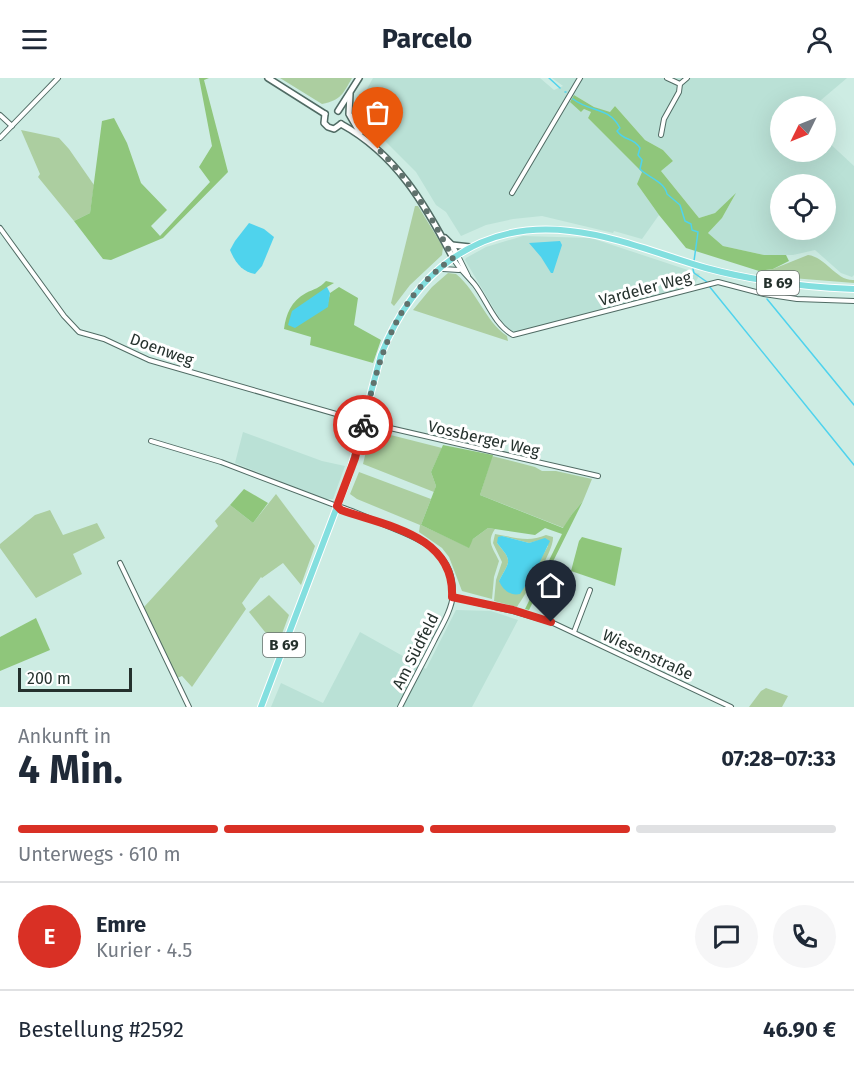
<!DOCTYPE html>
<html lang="de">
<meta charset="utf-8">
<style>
:root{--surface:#fff;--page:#f6f6f7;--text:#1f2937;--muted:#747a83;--line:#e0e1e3;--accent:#d93025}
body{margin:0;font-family:"Fira Sans",sans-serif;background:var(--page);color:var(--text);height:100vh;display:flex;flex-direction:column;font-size:22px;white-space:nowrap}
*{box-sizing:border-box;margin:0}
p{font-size:20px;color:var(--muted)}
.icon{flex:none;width:33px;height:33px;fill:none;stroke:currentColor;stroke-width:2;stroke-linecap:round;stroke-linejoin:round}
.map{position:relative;height:629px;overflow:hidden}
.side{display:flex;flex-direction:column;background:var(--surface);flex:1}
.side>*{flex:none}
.needle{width:39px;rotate:227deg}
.controls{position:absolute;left:770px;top:18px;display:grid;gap:12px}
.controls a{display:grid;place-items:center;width:66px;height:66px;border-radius:50%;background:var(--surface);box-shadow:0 6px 24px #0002;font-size:30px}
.scale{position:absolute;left:18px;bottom:15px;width:114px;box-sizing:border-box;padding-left:6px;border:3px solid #25312d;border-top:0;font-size:16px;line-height:21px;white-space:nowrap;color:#25312d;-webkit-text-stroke:4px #fff;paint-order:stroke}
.pin{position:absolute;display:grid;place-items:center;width:51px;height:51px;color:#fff;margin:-62px -26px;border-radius:50% 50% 50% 0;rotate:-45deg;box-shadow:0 0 6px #0007}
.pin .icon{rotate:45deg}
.courier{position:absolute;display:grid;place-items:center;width:60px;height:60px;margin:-30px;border:4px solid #d93025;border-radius:50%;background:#fff;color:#222;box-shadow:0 2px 8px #0007}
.head em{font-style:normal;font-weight:700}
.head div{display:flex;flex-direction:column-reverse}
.head{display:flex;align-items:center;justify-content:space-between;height:102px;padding:0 18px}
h1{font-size:39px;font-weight:700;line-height:45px}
.bar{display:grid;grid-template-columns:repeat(4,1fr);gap:9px 6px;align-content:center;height:72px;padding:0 18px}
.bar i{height:8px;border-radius:4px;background:var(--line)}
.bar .current{background:var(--accent)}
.bar p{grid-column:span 4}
.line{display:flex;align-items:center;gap:15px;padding:0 18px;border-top:2px solid var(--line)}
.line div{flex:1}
.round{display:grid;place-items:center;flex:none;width:63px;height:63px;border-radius:32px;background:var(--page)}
header{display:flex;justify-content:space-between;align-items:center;height:78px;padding:0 18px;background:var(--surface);font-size:27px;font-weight:700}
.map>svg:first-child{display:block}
.built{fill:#bae1d6;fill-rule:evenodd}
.green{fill:#accea0;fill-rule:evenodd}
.forest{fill:#8fc67b}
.water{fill:#4fd3ed}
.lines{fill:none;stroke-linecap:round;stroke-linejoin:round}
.stream{stroke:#4fd3ed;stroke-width:1.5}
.minor-casing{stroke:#506b64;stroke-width:6}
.secondary-casing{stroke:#506b64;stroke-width:8}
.primary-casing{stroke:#fff;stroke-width:8}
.minor{stroke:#fff;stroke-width:4}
.secondary{stroke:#fff;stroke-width:5}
.primary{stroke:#83dfdf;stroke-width:6}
.done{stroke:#60726d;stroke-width:6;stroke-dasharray:0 10.8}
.route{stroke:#d93025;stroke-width:8}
.labels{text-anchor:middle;stroke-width:6;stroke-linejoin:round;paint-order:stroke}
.shield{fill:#fff;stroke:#666f6c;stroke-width:1.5}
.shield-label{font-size:15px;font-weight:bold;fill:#25312d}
.street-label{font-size:16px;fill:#25312d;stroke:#fff}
</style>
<header><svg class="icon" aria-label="menu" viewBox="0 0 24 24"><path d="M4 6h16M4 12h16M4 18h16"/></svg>Parcelo<svg class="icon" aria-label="person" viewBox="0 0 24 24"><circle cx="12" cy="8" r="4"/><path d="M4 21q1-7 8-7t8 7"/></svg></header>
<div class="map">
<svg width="854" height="629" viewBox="0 0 854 629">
<rect width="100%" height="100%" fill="#cdece3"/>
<!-- built -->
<g class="built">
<path d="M373,0H540L554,12L563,8L552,0H847L814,28H780V74H825V61L854,88V197L852,199L841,195L815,172L793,177H764L723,168L708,155L722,140L735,117L715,135L699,140L661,93L673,83L663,72L645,62L615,28L610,35L594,29L574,17L581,34L584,31L591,34L588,40L643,94L637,106L659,137L642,161L614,153L613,155L542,138L513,141L486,147L461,158L446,134L436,127L416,94L362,40L358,27ZM780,106H825V152H780Z"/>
<polygon points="523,158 591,160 700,196 693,209 515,255 503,246 465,182 466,180 486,169"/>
<polygon points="243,354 322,383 345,388 333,421 325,421 235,385"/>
<polygon points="456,532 491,533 518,542 472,629 271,629 281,605 323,625 360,554 426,591"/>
</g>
<!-- green -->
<g class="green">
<path d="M280,0H352C343,16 341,22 322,26Z"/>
<polygon points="21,52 59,60 69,71 94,107 90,135 74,143 38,99 40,96"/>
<polygon points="415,128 418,128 443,169 442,177 410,207 394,228 391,225"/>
<path d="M808,177C826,179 836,203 854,202V205L792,200L759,193L773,191Z"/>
<path d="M448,195L456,196C477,213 485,243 507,258L508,263L413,232L432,209Z"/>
<polygon points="371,352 442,370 431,394 436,408 434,414 363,386"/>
<polygon points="492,378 535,389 542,393 556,393 592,401 583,423 572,436 564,450 480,417"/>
<path d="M359,394L431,421L421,447L468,469L473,461L488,450L495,451C486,464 493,470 499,483L494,499L492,521L462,513L449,479L442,470L419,454L420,447L357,421L350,416Z"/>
<polygon points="276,416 315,468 301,507 283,485 262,500 261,499 242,525 246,531 192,609 182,598 177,600 144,529 218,448 215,443 230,427 253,445"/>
<polygon points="50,432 63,457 97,445 105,460 73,476 82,496 36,520 0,470 0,466 35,437"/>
<path d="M495,456C514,459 528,465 546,457L553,459C554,474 526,515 517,529L494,523L496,502L502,484L493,465ZM502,458L529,465L545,461L548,468L528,503H499C510,482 513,484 497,465Z"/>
<polygon points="269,517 289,537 277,569 249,534"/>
<polygon points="766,610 788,618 782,629 749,629 761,613"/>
</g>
<!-- forest -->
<g class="forest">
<polygon points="199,0 209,0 204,2 228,94 163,160 111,182 103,181 74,143 90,135 102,43 114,40 127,65 141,105 167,132 151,148 160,158 210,104 199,89 212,68"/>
<polygon points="574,17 594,29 610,34 615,28 645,62 663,72 673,83 661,93 699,140 715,135 736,115 722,140 708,155 723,168 764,177 786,177 789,183 773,191 759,193 686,170 659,137 637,106 642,94 588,40 591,34 584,31 581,34 570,24"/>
<path d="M326,203L334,205L327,209V229L330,215L339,209L358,220L354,247L381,262L373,285L310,267L311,259L284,251C286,236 291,223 306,215C314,211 320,210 326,203Z"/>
<polygon points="443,367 493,377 480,417 563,450 572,436 583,423 529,532 525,531 562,456 545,450 535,457 488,450 473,461 469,470 421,447 436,408 431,394"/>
<polygon points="244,411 268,425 253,445 230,427"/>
<polygon points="582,459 622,470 615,508 571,493 579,463"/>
<polygon points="36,540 50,572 0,593 0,559"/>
</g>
<!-- water -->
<g class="water">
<path d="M249,145L264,151L274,159L262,188L255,196C242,194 235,184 230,172L235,163Z"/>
<polygon points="560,163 562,167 553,195 551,195 541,179 529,165"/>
<polygon points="327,209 330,215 328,229 295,250 288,247 292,233"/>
<path d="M502,458L529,465L545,460L550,463L536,492L520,516C510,518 503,512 499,503C510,482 513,484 497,465L498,459Z"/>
</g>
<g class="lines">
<!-- stream -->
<g class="stream">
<polyline points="549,0 560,10"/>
<polyline points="565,14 566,14"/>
<path d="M573,21C591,35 608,28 620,50L617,53C625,64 632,58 640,70L638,77L642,82L640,91C649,100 665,104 667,116L680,127L685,143L691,146L692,152L698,154L694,183"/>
<polyline points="693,191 694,195 707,204"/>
<polyline points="709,208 854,387"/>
<polyline points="767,221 854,327"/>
</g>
<defs>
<g id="minor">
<polyline points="667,0 680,6"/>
<polyline points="0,37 12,48"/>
<polyline points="661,57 664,41 679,14 680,6 687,0"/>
<polyline points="0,60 58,0"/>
<polyline points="512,115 580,0"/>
<polyline points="0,150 64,238 79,254 104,261 149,282 364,344 598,398"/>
<polyline points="458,178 468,198"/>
<path d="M453,180C459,191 467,197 475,207C487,223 494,246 513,257L718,204L764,216L797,221L854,223"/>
<polyline points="443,191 459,192"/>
<path d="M151,363L221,384L337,428C343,428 387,448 397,452C427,464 454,478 453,516C452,532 441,549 434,563C423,585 411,607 400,629"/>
<polyline points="338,428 341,432 355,436"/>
<polyline points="120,485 189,629"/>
<polyline points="452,519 513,533 551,544 731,629"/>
<polyline points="574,554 590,512"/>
</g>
<g id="secondary">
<polyline points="268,0 325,36"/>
<polyline points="350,16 349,36 360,55"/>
<polyline points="338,33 359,0"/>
<polyline points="325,36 324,45 328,49 334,51 341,46"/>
<path d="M341,46C396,76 425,126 453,180"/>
<polyline points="445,160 452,167 457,177"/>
<polyline points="452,167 470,169"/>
</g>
<path id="primary" d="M261,629L349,397L381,277C413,195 478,142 570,153C617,158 661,177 706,190C754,203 804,209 854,211"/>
</defs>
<!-- minor casing -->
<use href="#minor" class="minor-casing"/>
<!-- secondary casing -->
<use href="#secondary" class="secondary-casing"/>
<!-- primary casing -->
<use href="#primary" class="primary-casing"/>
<!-- minor -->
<use href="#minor" class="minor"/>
<!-- secondary -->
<use href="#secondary" class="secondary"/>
<!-- primary -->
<use href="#primary" class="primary"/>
</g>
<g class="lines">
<!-- done -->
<path class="done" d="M363,347C380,279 392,223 453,180C432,140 411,103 378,71"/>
<!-- route -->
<path class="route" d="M363,347L355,380L337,428L341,432C386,448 455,457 452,519L513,532L551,544"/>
</g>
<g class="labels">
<!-- shield labels -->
<g class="shield">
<rect x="757" y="193" width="42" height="24" rx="4.5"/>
<rect x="263" y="555" width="42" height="24" rx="4.5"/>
</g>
<g class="shield-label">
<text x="778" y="210">B 69</text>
<text x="284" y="572">B 69</text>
</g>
<!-- street labels -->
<g class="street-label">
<text transform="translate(645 210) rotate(-15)" y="6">Vardeler Weg</text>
<text transform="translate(162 271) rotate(20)" y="6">Doenweg</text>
<text transform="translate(484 360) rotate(13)" y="6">Vossberger Weg</text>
<text transform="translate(415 573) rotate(-63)" y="6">Am Südfeld</text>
<text transform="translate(648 576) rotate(25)" y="6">Wiesenstraße</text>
</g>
</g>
</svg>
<div class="controls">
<a><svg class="needle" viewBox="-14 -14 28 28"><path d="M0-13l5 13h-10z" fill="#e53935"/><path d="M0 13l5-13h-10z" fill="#747a83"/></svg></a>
<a><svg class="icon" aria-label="locate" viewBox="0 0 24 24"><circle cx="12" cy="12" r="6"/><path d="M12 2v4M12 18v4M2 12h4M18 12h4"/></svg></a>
</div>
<div class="scale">200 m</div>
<div class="pin" style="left:378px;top:71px;background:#ea580c"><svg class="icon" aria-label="bag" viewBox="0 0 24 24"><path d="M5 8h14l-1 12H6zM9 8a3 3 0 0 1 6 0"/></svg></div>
<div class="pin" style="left:551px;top:544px;background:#1f2937"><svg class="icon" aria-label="home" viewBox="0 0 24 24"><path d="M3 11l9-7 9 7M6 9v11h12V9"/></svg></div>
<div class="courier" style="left:363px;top:347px"><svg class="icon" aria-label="bike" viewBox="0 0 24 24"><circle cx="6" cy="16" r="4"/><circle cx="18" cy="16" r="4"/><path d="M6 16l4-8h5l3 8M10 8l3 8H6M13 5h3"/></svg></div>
</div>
<section class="side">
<div class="head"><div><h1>4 Min.</h1><p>Ankunft in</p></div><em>07:28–07:33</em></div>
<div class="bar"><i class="current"></i><i class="current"></i><i class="current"></i><i></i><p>Unterwegs · 610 m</p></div>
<div class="line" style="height:108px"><b class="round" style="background:var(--accent);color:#fff">E</b><div><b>Emre</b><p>Kurier · 4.5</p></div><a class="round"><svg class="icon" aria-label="chat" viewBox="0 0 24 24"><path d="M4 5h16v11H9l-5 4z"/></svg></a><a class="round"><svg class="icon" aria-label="phone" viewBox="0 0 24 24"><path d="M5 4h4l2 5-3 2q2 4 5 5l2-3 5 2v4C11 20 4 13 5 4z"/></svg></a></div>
<div class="line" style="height:78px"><div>Bestellung #2592</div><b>46.90 €</b></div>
</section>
